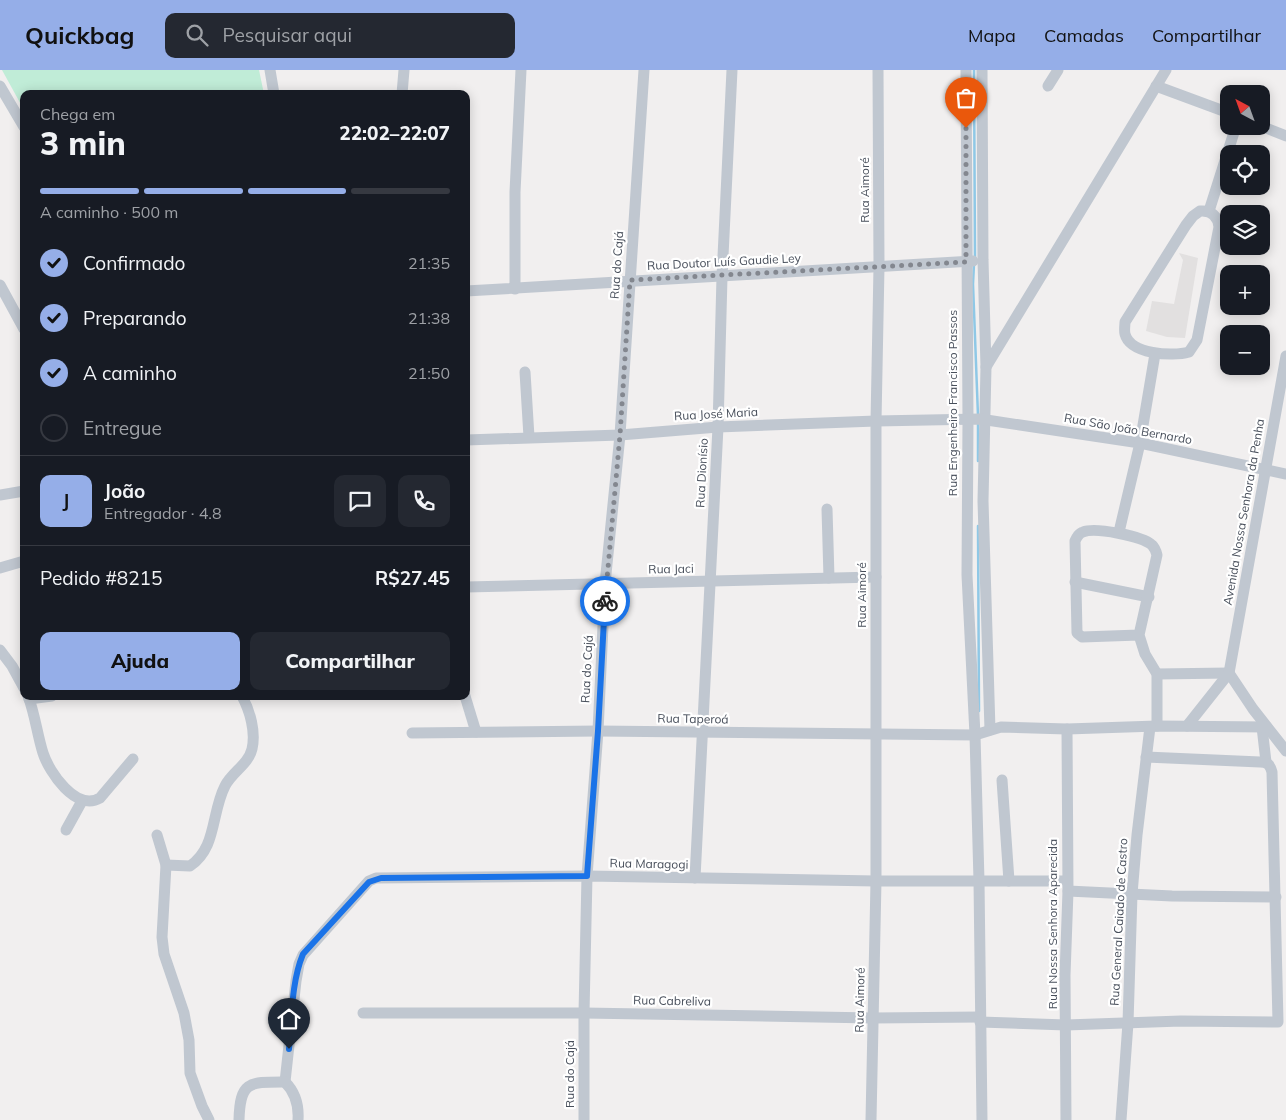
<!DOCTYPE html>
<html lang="pt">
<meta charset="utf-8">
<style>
:root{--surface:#171b24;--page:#242831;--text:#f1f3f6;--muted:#9ea1a6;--line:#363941;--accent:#95aee8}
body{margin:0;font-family:Mulish,sans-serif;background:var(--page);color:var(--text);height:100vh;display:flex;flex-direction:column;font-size:19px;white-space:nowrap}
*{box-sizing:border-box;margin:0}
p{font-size:16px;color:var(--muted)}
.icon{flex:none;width:28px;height:28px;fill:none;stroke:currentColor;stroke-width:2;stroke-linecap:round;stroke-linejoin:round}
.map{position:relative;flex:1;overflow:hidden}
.sheet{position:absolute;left:20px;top:20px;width:450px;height:610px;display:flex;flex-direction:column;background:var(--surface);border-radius:10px;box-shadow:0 2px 12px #0003}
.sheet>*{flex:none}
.needle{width:32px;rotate:319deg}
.buttons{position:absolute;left:1220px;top:15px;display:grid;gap:10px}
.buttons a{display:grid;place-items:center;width:50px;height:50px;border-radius:10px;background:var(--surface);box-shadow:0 2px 12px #0003;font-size:25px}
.pin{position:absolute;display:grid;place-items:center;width:42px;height:42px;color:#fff;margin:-51px -21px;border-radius:50% 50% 50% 0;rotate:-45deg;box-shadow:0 0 5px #0007}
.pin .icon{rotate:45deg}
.courier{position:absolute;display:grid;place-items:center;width:50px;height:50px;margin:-25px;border:4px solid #1a73e8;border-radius:50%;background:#fff;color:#222;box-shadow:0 1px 6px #0007}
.summary em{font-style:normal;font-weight:800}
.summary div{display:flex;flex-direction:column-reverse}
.summary{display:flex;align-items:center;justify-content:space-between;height:85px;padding:0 20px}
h1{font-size:32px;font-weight:800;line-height:38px}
.bar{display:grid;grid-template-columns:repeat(4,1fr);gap:8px 5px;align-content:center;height:60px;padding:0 20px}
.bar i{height:6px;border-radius:4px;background:var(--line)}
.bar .selected{background:var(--accent)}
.bar p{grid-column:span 4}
.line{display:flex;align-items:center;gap:12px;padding:0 20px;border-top:1px solid var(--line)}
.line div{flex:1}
.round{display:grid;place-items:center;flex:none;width:52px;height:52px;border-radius:10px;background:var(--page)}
ol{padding:0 20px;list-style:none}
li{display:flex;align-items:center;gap:15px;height:55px}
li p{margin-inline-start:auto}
li .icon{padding:5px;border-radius:50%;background:var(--accent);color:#111;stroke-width:4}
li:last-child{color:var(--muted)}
li i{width:28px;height:28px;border:2px solid var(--line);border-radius:50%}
.button{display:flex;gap:10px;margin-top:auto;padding:10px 20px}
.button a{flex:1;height:58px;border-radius:10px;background:var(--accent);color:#111;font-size:20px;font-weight:800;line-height:58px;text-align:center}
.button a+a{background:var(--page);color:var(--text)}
header{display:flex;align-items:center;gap:30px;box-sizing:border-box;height:70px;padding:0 25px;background:var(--accent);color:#111}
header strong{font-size:24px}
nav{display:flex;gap:28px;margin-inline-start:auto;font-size:18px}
.search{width:350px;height:45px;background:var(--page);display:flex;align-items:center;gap:12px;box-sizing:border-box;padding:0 18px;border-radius:10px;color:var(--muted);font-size:19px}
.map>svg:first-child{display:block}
.education{fill:#e2e0e0}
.green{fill:#c0ecd7}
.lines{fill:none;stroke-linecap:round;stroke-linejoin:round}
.stream{stroke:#8fc8e6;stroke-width:2.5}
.minor{stroke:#c0c7d0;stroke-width:11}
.done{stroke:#83878f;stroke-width:5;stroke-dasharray:0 9}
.route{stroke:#1a73e8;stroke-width:6}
.labels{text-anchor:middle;stroke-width:4.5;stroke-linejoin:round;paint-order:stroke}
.street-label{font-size:12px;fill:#484f5b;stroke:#fff}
</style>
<header>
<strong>Quickbag</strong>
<div class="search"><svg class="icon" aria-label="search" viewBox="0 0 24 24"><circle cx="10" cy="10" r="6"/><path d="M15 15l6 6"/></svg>Pesquisar aqui</div>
<nav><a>Mapa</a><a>Camadas</a><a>Compartilhar</a></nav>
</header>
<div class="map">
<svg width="1286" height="1050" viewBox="0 0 1286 1050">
<rect width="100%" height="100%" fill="#f1efef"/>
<!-- education -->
<polygon class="education" points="1179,183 1198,188 1185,268 1167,267 1146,261 1152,231 1174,234 1183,190"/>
<!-- green -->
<polygon class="green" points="2,0 259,0 264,24 24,24 24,40"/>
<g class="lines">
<!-- stream -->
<g class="stream">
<polyline points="974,0 975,188"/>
<polyline points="974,194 973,214 978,346"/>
<polyline points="978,351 978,391"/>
<polyline points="978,456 979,641"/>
</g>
<!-- minor -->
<g class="minor">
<polyline points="270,0 274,24"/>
<polyline points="966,0 968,350 967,505 975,665 979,811 982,1050"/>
<polyline points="982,0 983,190 986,297 983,431 990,660"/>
<polyline points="0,16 24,57"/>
<polyline points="1048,16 1058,0"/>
<polyline points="1156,16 1229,43"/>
<polyline points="402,24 404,0"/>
<polyline points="1261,56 1286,66"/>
<path d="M1200,141C1211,140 1218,146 1219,157L1197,270L1189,282C1172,287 1130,284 1125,264C1124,260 1125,255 1125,252L1186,155L1193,146Z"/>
<polyline points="1209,141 1236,56"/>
<polyline points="0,215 24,259"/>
<polyline points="515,219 515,122 521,0"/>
<polyline points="466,221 973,191"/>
<polyline points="986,297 1166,0"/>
<polyline points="525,302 529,367"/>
<polyline points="466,370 620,365 718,357 876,351 980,349 1140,373 1286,404"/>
<polyline points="0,425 24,421"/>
<polyline points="827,439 829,508"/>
<polyline points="1119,462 1140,373 1155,284"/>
<polyline points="0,498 24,491"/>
<polyline points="1075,512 1149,527"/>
<polyline points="466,517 876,507"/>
<path d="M1139,565L1082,567L1077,563L1075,471C1077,467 1079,463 1083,462C1095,457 1142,466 1152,475C1155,478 1156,481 1157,485L1139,565L1145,584L1157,604V656"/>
<polyline points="0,580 12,596 24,618"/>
<polyline points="1229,603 1253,639 1286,681"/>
<polyline points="1157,604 1229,603"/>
<path d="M28,626C35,644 37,664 43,683C49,702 76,742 100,728L133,689"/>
<polyline points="465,626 476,662"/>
<polyline points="29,629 52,626"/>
<polyline points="1187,656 1229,603 1286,286"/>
<polyline points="1262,657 1266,692"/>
<polyline points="412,663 598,661 975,665 1001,657 1067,659 1157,656 1267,657"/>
<polyline points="1002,710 1009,811"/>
<polyline points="66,760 82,731"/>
<polyline points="157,765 166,795 162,867 164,884 184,943 189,970 190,1003 202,1036 209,1050"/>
<path d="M166,795L190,796C217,778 211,743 225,716C232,702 248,695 252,679C256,662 250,641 242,626"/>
<polyline points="695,808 718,357 722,207 732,0"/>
<polyline points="1068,821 1172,826 1276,827"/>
<polyline points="363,943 584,943 873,948 980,947"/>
<path d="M980,952L1066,955L1181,951L1278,952L1272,702C1270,695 1268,692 1260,692L1146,687"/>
<polyline points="285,1012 296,911 299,894 303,885 369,811 376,808 587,806 876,811 1067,811"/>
<path d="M285,1012C296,1023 299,1035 298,1050"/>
<path d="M239,1050C240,1011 249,1012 285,1012"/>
<polyline points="584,1050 584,943 587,806 598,661 605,514 620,365 644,0"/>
<polyline points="871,1050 876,811 876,351 879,197 878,0"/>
<polyline points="1066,1050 1065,905 1068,821 1067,659"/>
<polyline points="1121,1050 1128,953 1132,824 1137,765 1150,657"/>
</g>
</g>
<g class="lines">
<!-- done -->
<polyline class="done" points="605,531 620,365 630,210 966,192 966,58"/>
<!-- route -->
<path class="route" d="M289,979C292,948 291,913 303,884L369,812L381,808L587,806L598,661L605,531"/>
</g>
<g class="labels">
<!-- street labels -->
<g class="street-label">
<text transform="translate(865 120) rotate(-90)" y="4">Rua Aimoré</text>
<text transform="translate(724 192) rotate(-3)" y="4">Rua Doutor Luís Gaudie Ley</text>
<text transform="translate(617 195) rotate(-86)" y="4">Rua do Cajá</text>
<text transform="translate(953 333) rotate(-90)" y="4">Rua Engenheiro Francisco Passos</text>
<text transform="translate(716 344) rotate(-3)" y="4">Rua José Maria</text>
<text transform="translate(1128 359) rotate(10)" y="4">Rua São João Bernardo</text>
<text transform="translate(702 403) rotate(-87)" y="4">Rua Dionísio</text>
<text transform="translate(1244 442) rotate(-80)" y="4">Avenida Nossa Senhora da Penha</text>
<text transform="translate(671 499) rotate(-1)" y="4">Rua Jaci</text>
<text transform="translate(862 525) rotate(-90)" y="4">Rua Aimoré</text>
<text transform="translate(587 599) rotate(-87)" y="4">Rua do Cajá</text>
<text transform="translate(693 649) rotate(1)" y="4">Rua Taperoá</text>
<text transform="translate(649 794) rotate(1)" y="4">Rua Maragogi</text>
<text transform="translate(1119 852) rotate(-87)" y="4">Rua General Caiado de Castro</text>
<text transform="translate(1053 854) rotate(-90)" y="4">Rua Nossa Senhora Aparecida</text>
<text transform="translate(860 930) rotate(-89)" y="4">Rua Aimoré</text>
<text transform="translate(672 931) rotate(1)" y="4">Rua Cabreliva</text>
<text transform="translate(570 1004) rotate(-90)" y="4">Rua do Cajá</text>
</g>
</g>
</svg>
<div class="buttons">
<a><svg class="needle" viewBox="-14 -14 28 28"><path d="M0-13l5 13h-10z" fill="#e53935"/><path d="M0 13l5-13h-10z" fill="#9ea1a6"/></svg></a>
<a><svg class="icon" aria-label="locate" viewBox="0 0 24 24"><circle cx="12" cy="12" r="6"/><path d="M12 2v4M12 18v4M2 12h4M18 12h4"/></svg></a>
<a><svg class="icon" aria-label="layers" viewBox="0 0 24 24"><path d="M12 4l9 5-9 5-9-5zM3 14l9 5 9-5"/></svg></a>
<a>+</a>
<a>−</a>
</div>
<div class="pin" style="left:966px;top:58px;background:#ea580c"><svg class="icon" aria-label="bag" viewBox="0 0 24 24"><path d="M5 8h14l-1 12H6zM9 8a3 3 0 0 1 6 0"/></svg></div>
<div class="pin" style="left:289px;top:979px;background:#1f2937"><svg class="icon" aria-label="home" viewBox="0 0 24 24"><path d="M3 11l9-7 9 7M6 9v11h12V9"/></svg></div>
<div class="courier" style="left:605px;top:531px"><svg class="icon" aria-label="bike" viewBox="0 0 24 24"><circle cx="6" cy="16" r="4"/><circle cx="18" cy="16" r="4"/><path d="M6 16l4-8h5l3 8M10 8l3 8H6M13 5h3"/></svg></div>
<section class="sheet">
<div class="summary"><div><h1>3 min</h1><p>Chega em</p></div><em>22:02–22:07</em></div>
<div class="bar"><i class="selected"></i><i class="selected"></i><i class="selected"></i><i></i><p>A caminho · 500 m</p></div>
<ol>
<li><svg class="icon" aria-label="check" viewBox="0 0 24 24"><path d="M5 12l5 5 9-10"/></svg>Confirmado<p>21:35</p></li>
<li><svg class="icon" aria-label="check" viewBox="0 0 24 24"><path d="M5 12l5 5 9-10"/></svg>Preparando<p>21:38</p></li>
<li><svg class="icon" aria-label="check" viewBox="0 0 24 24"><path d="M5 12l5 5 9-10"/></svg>A caminho<p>21:50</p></li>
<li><i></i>Entregue</li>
</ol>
<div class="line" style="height:90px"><b class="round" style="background:var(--accent);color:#111">J</b><div><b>João</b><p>Entregador · 4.8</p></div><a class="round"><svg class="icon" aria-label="chat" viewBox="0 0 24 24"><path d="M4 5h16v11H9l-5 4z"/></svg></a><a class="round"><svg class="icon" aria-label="phone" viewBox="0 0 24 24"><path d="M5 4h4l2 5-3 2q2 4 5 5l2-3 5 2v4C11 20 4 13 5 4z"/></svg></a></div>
<div class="line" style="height:65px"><div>Pedido #8215</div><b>R$27.45</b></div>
<div class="button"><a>Ajuda</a><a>Compartilhar</a></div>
</section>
</div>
